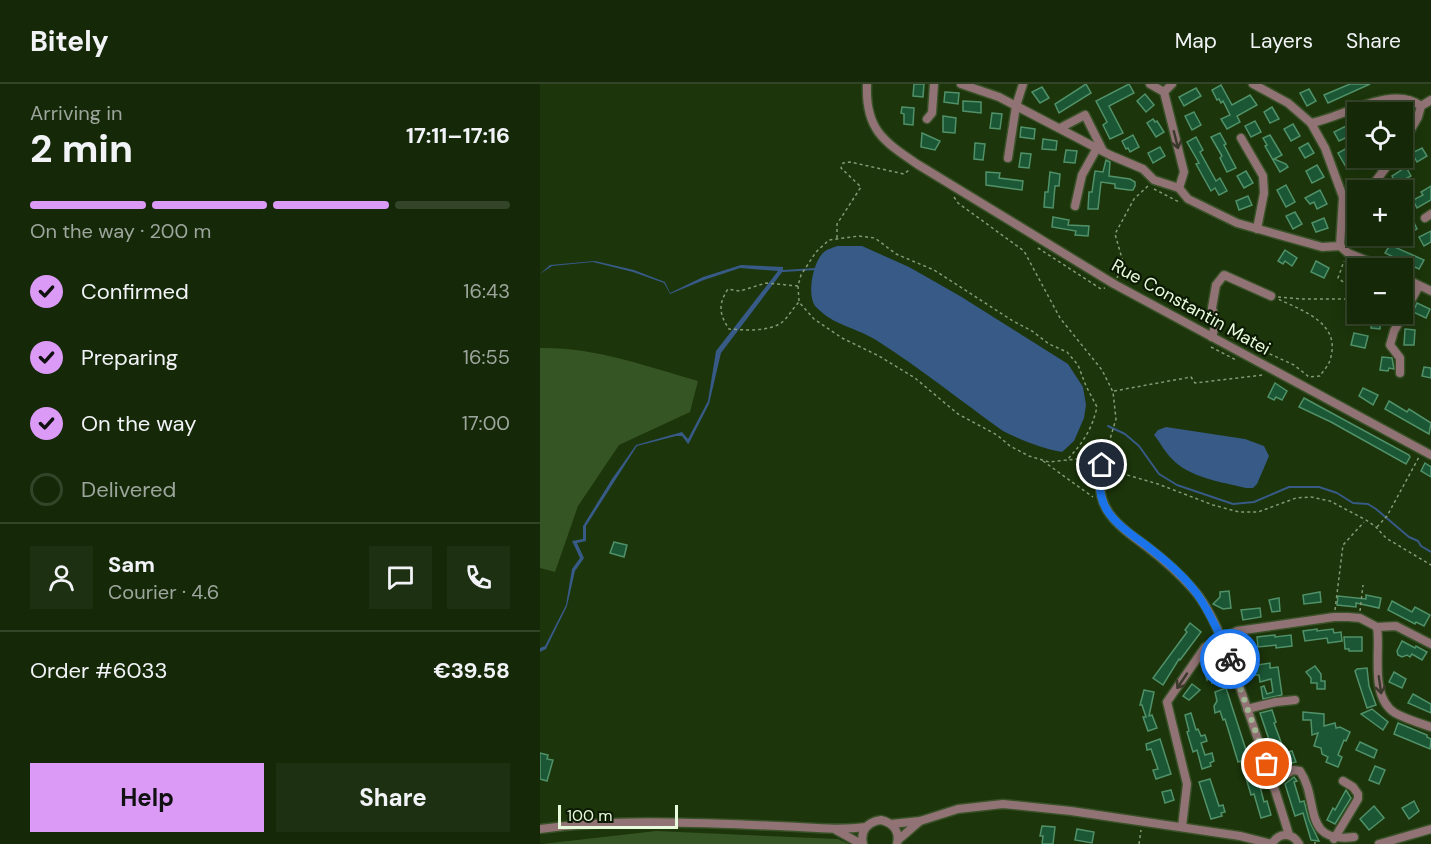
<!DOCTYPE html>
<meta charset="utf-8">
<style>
:root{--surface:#152808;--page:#1e3012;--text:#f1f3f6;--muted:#9da69c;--line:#344429;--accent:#da9af6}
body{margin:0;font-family:"DM Sans",sans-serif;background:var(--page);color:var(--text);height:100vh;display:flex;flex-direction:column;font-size:22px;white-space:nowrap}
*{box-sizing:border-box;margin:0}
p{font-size:20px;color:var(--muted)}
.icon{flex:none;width:33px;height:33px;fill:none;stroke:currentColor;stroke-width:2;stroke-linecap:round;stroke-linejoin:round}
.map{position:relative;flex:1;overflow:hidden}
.sheet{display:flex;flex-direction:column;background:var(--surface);width:540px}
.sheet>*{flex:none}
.buttons{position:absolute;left:807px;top:18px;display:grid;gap:12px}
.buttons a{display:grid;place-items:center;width:66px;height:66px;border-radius:0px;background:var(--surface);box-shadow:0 3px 15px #0003,0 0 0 2px var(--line);font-size:30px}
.scale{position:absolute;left:18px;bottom:15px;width:120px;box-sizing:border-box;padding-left:6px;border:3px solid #e7fbdc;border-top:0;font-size:16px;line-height:21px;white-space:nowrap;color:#e7fbdc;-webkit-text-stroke:4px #0c1a04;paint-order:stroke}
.pin{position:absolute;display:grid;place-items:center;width:51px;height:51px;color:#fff;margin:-26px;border:3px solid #fff;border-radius:50%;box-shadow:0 2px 6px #0007}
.courier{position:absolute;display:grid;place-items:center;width:60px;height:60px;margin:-30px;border:4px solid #1a73e8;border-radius:50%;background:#fff;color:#222;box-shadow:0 2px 8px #0007}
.headline em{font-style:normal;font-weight:700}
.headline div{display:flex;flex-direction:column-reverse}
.headline{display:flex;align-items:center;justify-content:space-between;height:102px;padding:0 30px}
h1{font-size:39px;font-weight:700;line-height:45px}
.bar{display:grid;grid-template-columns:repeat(4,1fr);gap:9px 6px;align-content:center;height:72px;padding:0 30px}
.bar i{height:8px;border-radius:4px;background:var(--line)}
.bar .on{background:var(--accent)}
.bar p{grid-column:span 4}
.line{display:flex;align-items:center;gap:15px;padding:0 30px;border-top:2px solid var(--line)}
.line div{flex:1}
.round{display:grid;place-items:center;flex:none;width:63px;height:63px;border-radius:0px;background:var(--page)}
ol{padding:0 30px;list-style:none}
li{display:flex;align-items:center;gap:18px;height:66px}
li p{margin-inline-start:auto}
li .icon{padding:6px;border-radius:50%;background:var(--accent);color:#111;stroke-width:4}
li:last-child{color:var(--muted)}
li i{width:33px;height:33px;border:3px solid var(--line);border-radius:50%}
.action{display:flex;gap:12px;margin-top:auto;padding:12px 30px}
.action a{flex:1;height:69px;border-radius:0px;background:var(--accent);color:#111;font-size:24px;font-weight:700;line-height:69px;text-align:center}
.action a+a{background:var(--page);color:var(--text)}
header{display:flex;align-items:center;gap:36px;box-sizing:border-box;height:84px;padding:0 30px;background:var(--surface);border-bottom:2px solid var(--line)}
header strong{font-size:28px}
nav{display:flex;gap:33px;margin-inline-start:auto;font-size:21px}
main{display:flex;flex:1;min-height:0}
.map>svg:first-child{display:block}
.green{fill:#365524}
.water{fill:#375a87}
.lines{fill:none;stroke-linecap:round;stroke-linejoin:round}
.stream{stroke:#375a87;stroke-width:2}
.building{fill:#1b5735;stroke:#519169;stroke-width:1.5}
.minor-casing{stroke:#385127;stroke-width:11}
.path{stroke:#849a76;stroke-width:1.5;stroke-dasharray:3 3;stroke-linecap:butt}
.minor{stroke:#917375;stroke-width:8}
.oneway{stroke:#3b392c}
.done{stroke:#a0b692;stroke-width:6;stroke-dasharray:0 10.8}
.route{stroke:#1a73e8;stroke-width:8}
.labels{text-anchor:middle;stroke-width:4.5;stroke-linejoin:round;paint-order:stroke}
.street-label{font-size:18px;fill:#e7fbdc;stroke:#0c1a04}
</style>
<header>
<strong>Bitely</strong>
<nav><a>Map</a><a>Layers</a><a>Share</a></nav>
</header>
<main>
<section class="sheet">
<div class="headline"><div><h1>2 min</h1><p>Arriving in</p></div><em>17:11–17:16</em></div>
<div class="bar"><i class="on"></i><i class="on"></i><i class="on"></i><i></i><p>On the way · 200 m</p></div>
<ol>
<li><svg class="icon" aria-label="check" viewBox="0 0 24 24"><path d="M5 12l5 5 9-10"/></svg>Confirmed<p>16:43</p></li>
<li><svg class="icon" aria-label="check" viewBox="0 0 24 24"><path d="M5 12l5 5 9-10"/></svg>Preparing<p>16:55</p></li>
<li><svg class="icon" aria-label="check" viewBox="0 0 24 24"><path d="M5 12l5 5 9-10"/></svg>On the way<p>17:00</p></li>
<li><i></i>Delivered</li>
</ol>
<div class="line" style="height:108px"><a class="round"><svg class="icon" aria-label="person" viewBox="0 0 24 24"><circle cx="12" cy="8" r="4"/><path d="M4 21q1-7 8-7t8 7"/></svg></a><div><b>Sam</b><p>Courier · 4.6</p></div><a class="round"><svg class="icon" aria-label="chat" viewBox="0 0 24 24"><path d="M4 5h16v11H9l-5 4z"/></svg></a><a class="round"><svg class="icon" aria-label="phone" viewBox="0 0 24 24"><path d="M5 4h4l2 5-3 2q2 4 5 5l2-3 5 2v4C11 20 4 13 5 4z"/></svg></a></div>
<div class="line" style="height:78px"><div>Order #6033</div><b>€39.58</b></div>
<div class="action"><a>Help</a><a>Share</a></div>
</section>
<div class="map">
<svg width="891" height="760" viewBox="0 0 891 760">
<rect width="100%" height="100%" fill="#1c350a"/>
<!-- green -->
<g class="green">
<path d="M0,264C54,263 106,282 158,297L150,328L79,361L38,422L15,488L0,484Z"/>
<polygon points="116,747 298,755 309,760 2,760"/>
</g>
<!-- water -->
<g class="water">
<path d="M297,162H322L369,183L420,212L528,280L543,303L546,321L544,334L534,357L522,368C501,364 483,357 463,347C421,317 380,284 336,256C315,243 294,242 276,223C266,212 273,177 284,168C287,165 293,164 297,162Z"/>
<polygon points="55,177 94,186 125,198 130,209 163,193 201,181 243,183 243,187 181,269 169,320 149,359 148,360 142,352 136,352 97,362 95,365 46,442 46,457 37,459 44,474 35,487 27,522 6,565 0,568 0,564 5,562 26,521 32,485 40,474 32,457 43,455 43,442 72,395 96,361 142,348 148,355 168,317 176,267 238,187 200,184 164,196 130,210 124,199 93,188 53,178 12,182 0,190 10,181"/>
<path d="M626,343L705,355L724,362L729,372L717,400L713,404H706C682,398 649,394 631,374C625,368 620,358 614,351L618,346Z"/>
</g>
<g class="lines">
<!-- stream -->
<g class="stream">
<polyline points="243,187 276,185"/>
<polyline points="568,342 585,350 599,362 619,390 637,401 693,420 714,418 749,403 779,403 797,409 813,419 828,420 836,425 869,453 878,457 881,462 891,468"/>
</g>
</g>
<!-- building -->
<g class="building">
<polygon points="374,0 384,0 383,13 373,12"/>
<polygon points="546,0 551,9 519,29 515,20"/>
<polygon points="589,0 594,9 569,22 583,49 570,55 563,41 567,38 556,17"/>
<polygon points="810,0 830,0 788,19 784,11"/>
<polygon points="681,1 692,21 710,11 717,21 697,32 700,38 687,45 681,35 690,31 683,17 681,19 679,15 677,16 672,6"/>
<polygon points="502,3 509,14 500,19 492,8"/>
<polygon points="656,4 661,12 644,22 639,13"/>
<polygon points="769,5 776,17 767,22 760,9"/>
<polygon points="405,8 419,9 418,20 404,18"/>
<polygon points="605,10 614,21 606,28 597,17"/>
<polygon points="423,17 441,18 441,29 423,27"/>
<polygon points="852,21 858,28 840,28 850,23"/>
<polygon points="362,23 374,24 373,41 364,40 364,30 361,29"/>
<polygon points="732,23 739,35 730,39 724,28"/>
<polygon points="654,28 661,41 652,46 645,32"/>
<polygon points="452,29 462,30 460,45 450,44"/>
<polygon points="403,32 416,34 415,49 403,48"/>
<polygon points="613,35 615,38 617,37 624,48 616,53 607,39"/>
<polygon points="818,36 818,48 799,57 794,48"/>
<polygon points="715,37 721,48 711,53 705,42"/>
<polygon points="753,40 760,52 751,57 744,45"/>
<polygon points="481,43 495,45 494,55 480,53"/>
<polygon points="382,49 400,57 395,66 381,63"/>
<polygon points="680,49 686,60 684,61 696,84 687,88 680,74 682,72 671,53"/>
<polygon points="593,51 599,63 590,68 588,64 586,65 582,57"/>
<polygon points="730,51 742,71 734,75 746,80 748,83 740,88 725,62 727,61 723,54"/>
<polygon points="656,53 663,66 660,68 676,97 680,94 687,107 679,111 675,104 671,107 656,80 659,79 647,58"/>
<polygon points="503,55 517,57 516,66 502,65"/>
<polygon points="435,59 445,60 443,76 434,75"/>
<polygon points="768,59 774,69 765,74 759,64"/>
<polygon points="620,63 625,72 613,79 608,69"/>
<polygon points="807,64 815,78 806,83 798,69"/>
<polygon points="882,64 887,72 877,78 872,69"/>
<polygon points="526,66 537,67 535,79 524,78"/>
<polygon points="481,69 491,70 489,84 479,83"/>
<polygon points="822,74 844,74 827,83"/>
<polygon points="566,76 570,78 569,92 590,95 595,98 595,102 593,106 589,106 575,104 575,100 561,98 558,125 548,125 549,108 552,108 555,87 563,88"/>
<polygon points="777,81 784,93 772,99 766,87"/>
<polygon points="866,83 871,92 856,100 852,92"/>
<polygon points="706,87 713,99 704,104 697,92"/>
<polygon points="446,88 460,89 459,94 483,97 482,106 446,101"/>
<polygon points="510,88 520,90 519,102 515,102 513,124 504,123 505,108 508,108"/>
<polygon points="746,101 755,118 746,123 737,106"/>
<polygon points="891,102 891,116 877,124 873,116 883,111 881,108"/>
<polygon points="780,106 787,120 777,125 774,118 770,120 765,114"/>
<polygon points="708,112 712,121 699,126 696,117"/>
<polygon points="755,128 762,140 753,145 746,132"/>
<polygon points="870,130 877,145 867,150 862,142 862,134"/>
<polygon points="513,133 529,136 528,141 549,142 548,152 535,151 536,147 512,143"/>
<polygon points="784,134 788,144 776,148 772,139"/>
<polygon points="891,147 891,158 884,162 879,153"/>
<polygon points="811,152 835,152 831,161"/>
<polygon points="850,161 884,176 879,185 845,169"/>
<polygon points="745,166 757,174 752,182 745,177 743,180 738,177"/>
<polygon points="776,177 789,184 784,194 771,188"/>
<polygon points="877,219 890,225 886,234 873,228"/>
<polygon points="832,230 841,230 840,245 831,244"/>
<polygon points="865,245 875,246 874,261 864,261"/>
<polygon points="814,249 828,252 825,264 811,261"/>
<polygon points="842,273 852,274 854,285 849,284 848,287 840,286"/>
<polygon points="884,283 891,284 891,294 882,292"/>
<polygon points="735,299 747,307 742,316 736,313 734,316 728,313"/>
<polygon points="823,304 838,311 833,321 819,312"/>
<polygon points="764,314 869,371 870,373 866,380 791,338 759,323"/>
<polygon points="849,317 867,328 869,325 891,339 889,350 845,325"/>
<polygon points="885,379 891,383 891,393 881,387"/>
<polygon points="74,458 87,461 84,473 70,469"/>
<polygon points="689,507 691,524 683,525 673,520 680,513 680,508"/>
<polygon points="780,508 781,518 764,520 763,511"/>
<polygon points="826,511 841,514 839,524 816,519 816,523 797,521 798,512 826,515"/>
<polygon points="739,514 740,527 732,528 729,516"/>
<polygon points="852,517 872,528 875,523 890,531 884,542 876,538 875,540 848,526"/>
<polygon points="720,524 721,533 703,536 701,526"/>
<polygon points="650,539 661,548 640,576 639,575 623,601 613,594 647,548 645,546"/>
<polygon points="777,545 777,547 793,545 794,549 801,548 802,557 788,559 787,554 765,557 763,547"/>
<polygon points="735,551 735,553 751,551 752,562 736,564 736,561 718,563 717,553"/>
<polygon points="804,553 822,553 822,567 809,567 809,565 805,565"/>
<polygon points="862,557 875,564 876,562 887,568 882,576 872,570 870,573 867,571 862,573 858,571 857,567"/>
<polygon points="707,561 708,570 697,571 696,563"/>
<polygon points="679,579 684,591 672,599 670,592 667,596 664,584"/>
<polygon points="730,579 730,584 738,583 742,611 723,615 721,603 724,602 727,610 733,608 731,595 720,598 719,591 715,591 713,589 705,590 704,583"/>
<polygon points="775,582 781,590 781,597 785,597 785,605 777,605 777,599 771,599 771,594 766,588"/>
<polygon points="827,584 829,602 836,621 827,624 815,587 817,585"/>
<polygon points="854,588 866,595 862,604 849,598"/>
<polygon points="652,600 660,606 649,616 643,612"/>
<polygon points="686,604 707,669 711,668 724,718 727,717 731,731 721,734 714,710 711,711 701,677 698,678 685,635 683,636 680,627 675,629 674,622 677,617 675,608"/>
<polygon points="604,606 614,608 609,632 612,631 617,644 608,647 603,633 606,633 602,621 600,621"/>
<polygon points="873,610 891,620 891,629 868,619"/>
<polygon points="832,625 848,638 843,646 821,630"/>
<polygon points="732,626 736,638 734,639 745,669 752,667 756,678 738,682 720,629"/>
<polygon points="763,628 784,630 784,642 795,639 796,644 800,643 810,648 806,657 804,656 798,671 802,673 798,683 786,678 788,673 782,670 781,664 774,662 778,649 772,651 771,636 763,636"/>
<polygon points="651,629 656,646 658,645 661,652 665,651 667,657 661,659 665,671 672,669 674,677 670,679 671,682 662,685 657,666 653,668 647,648 649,647 645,631"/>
<polygon points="858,639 887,651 887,653 891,655 890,665 854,650"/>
<polygon points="620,655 631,690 616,695 613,686 618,685 611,665 607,666 606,660"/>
<polygon points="820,658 837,666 834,674 816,666"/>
<polygon points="0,669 8,671 7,675 13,676 7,697 0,695"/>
<polygon points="835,682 845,686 839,700 829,696"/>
<polygon points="754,693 757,697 754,698 760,718 764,717 769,736 779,757 771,756 763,729 755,732 745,700"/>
<polygon points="670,695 679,722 683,721 685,728 681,729 682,732 671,735 659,698"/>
<polygon points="631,706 634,716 625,719 622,708"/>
<polygon points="806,706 811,714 795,740 787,736 793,724 795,726"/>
<polygon points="874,717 879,727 869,735 862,724"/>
<polygon points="834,722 844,734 829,746 820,735"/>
<polygon points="502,742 515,743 513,760 502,760 503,752 500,752"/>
<polygon points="537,745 554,748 552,759 535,756"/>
</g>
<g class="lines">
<defs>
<g id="minor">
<path d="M327,0C325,45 343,57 377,80L574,200L891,371"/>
<polyline points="421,0 459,13 570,71 603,85 614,96 639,104 648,115 697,139 782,163 800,162 808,169 845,184"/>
<polyline points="610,0 624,8 644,88 639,104"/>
<polyline points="713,0 748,19 771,39 785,64 803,113 800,162"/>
<polyline points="624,8 632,0"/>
<polyline points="881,22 891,16"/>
<polyline points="387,35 392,29 394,0"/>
<path d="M771,39C804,33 852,0 881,22"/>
<polyline points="520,44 545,31 563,67"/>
<polyline points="701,54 723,92 724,109 717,145"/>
<polyline points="862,61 878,33 881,22"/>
<polyline points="468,74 476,22 483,0"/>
<polyline points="825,106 832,102 853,74"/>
<polyline points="803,113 818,111"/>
<polyline points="535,122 542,91 557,64"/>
<polyline points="885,134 891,130"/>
<polyline points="862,193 891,207"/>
<polyline points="672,253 676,238 672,224 676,201 684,191 731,212"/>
<polyline points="860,289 860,274 850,261 854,247 879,202"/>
<path d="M562,381C552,423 576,440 606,462C623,475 639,489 653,505C677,532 694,587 706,621C721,664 736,707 749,751"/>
<path d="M837,543C841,568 829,612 855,629C866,635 879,639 891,643"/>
<polyline points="707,625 736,618 755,616"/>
<path d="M733,698L753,686L760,687C780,716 761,760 814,753"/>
<path d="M351,740L380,737L418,725L463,720L531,727L700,752L732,760C739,748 752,748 759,760"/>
<polyline points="642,743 647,700 627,618 665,563 697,547 794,533 808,533 820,534 837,543 856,542 891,560"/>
<path d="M0,745C79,734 160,739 239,742C268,743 297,747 326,743"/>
<polyline points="296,746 321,760"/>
<polyline points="794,755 818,715 818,710 813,703 803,697"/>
<polyline points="358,756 380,737"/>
<path d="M323,760C320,747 327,738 341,736C353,739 360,747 357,760"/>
<polyline points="839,760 891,745"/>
</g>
</defs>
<!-- minor casing -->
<use href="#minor" class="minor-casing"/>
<!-- path -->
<g class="path">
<polyline points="614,105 639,118"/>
<polyline points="414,113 418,119 484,167 520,234 562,286 573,308 576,335 565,372"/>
<polyline points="297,154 297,140 321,103 301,84 303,79 310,78 364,90 369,86"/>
<polyline points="498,164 561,205 565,204"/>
<polyline points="577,194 583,178 575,150 594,115 609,101"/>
<path d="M258,202L226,199L200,207L188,205C178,220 179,230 189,245C205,246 227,248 241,239C247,235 253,224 259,218L274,235L302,254L339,272L375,294L418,330L457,351L470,362L489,372L509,378L545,374L555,378"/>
<polyline points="738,213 762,215 807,215 810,203 798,194 804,177"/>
<path d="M259,217L258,202L261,191L276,168L289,156L319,152L335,154L356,170L394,186L473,237L492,247L509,260L527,268L538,281L546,302L557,323C552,346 542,360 526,377"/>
<path d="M686,250L754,281L769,293L780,292C783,287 789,281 790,276C802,239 763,227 738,215"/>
<polyline points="671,263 696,276"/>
<polyline points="574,307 651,293 655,299 723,291"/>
<polyline points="503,377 553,413"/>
<polyline points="570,386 618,400 673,421 699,428 718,428 756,414 771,413 790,417 826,436 836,443 846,454 891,481"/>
<polyline points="837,443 847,432 879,373"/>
<polyline points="795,526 803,461 824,438"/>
<polyline points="820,527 823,501"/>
<polyline points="775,758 775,760"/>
<polyline points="599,760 601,746"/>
</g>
<!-- minor -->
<use href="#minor" class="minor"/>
</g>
<!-- one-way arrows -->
<defs><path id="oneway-shaft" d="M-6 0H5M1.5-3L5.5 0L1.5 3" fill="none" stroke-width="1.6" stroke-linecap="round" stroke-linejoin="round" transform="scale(1.5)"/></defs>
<g class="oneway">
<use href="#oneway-shaft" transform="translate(636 56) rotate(76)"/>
<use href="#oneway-shaft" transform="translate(642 597) rotate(124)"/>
<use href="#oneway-shaft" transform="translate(840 601) rotate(82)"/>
</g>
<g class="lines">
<!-- done -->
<polyline class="done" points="690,575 727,680"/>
<!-- route -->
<path class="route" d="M562,381C552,425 576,439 607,462C624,475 641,489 654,506C665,519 684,558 690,575"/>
</g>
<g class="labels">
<!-- street labels -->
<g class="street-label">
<text transform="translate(651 223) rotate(29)" y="6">Rue Constantin Matei</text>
</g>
</g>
</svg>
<div class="buttons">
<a><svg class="icon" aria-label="locate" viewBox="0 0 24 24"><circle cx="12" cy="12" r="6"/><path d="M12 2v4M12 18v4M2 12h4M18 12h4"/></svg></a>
<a>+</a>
<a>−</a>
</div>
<div class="scale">100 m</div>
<div class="pin" style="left:727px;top:680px;background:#ea580c"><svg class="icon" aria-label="bag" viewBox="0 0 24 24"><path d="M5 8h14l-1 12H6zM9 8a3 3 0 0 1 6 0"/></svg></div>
<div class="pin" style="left:562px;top:381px;background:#1f2937"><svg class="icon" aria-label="home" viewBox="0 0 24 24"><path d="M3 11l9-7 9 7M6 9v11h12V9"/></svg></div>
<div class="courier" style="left:690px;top:575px"><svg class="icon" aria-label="bike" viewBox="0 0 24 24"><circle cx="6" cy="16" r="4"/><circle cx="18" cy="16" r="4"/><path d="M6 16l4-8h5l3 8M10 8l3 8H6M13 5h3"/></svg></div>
</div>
</main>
